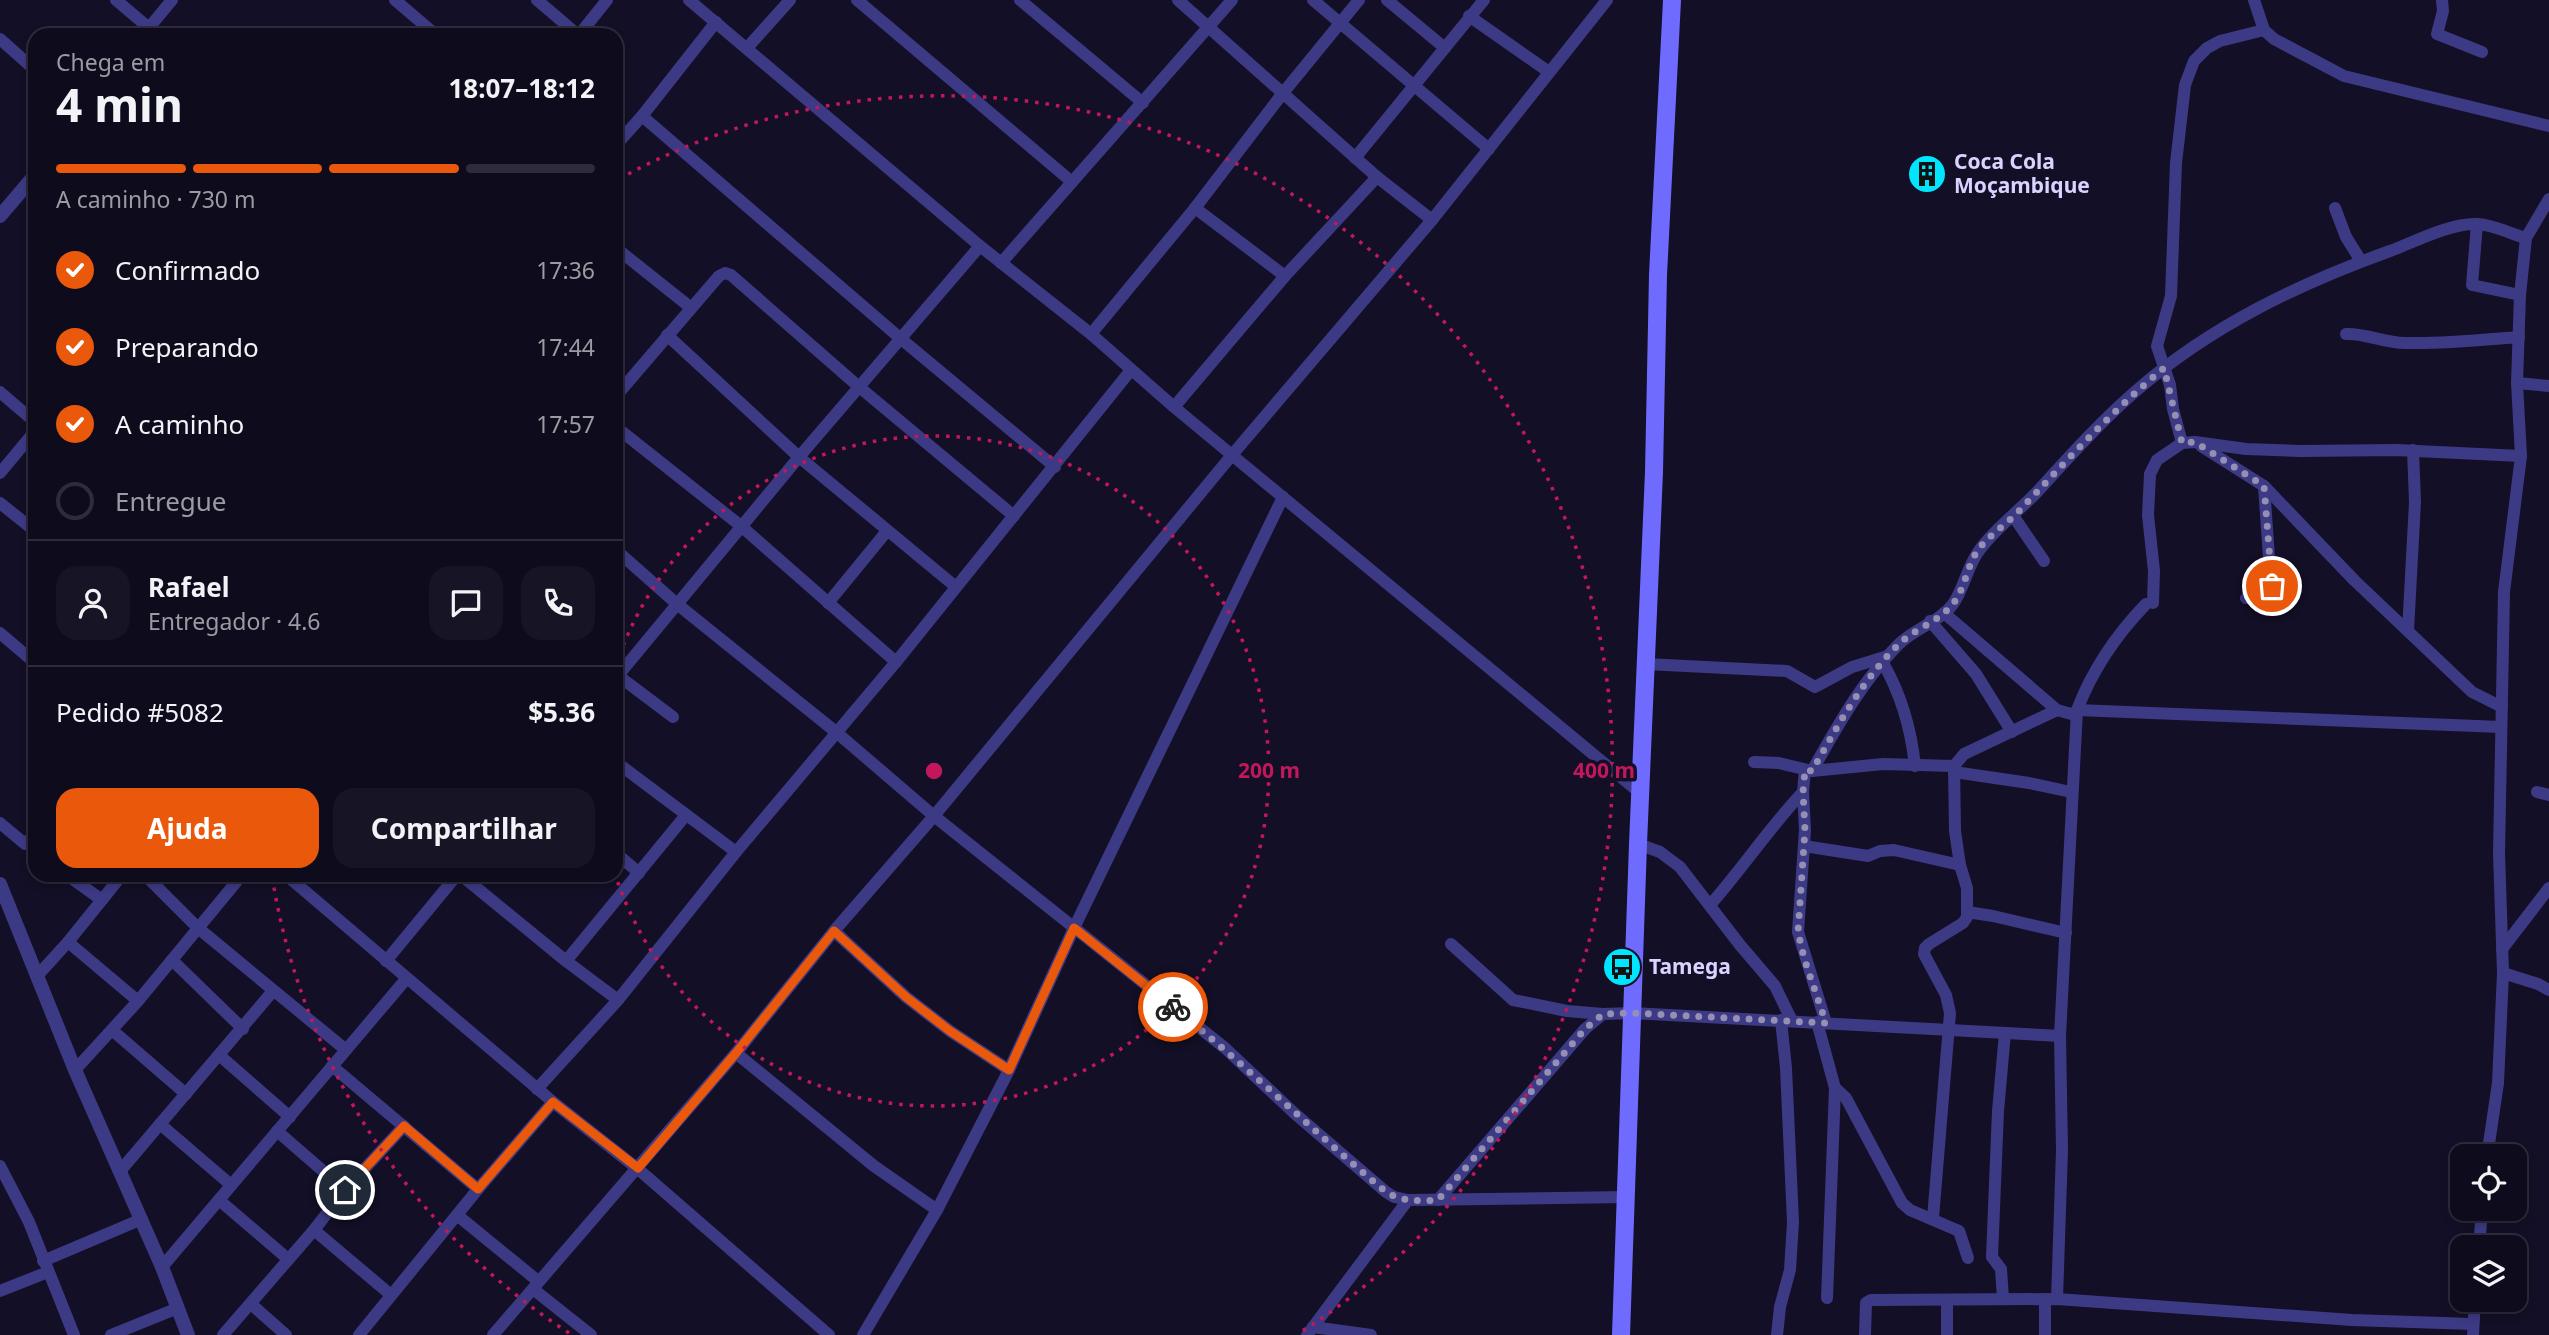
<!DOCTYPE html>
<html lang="pt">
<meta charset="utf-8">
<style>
:root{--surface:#0e0b1c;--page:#171425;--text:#f1f3f6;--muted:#9b9ba3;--line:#2e2b3b;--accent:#ea580c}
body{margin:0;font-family:"Noto Sans",sans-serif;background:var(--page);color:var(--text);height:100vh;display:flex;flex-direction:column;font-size:26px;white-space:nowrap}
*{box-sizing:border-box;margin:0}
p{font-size:23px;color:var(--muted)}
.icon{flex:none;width:38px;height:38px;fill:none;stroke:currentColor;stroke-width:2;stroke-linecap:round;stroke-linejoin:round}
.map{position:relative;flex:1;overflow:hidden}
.panel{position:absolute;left:28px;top:28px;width:595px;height:854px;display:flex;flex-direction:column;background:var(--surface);border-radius:21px;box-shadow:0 4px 10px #0003,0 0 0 2px var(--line)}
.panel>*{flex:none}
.fabs{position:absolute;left:2450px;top:1144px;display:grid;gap:14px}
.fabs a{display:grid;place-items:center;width:77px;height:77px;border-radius:14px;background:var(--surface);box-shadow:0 4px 10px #0003,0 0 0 2px var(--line);font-size:35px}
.pin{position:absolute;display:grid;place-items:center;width:60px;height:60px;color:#fff;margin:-30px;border:4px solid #fff;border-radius:50%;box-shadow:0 2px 7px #0007}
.courier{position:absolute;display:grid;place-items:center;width:70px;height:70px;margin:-35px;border:5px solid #ea580c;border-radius:50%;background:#fff;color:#222;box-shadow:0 2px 9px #0007}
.head em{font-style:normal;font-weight:700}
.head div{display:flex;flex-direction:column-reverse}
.head{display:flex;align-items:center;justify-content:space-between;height:119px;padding:0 28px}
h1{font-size:46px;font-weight:700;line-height:52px}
.bar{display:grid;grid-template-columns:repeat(4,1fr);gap:10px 7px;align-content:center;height:84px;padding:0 28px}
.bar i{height:9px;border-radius:5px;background:var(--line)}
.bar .current{background:var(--accent)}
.bar p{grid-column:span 4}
.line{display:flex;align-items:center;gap:18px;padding:0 28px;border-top:2px solid var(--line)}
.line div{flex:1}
.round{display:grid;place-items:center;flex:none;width:74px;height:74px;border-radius:21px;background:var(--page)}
ol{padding:0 28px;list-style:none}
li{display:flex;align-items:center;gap:21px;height:77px}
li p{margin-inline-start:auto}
li .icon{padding:7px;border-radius:50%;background:var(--accent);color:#fff;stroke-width:4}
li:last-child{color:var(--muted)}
li i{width:38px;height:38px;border:4px solid var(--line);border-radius:50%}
.cta{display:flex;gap:14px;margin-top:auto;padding:14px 28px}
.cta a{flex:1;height:80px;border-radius:21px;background:var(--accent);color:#fff;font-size:28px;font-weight:700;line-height:80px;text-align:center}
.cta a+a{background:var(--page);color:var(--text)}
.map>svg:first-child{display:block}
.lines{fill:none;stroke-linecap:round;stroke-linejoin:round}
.minor{stroke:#3d3a85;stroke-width:12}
.tertiary{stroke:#3d3a85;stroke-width:14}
.secondary{stroke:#6f6bff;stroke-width:18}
.done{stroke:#948fb3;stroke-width:7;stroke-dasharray:0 12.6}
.route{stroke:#ea580c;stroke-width:9}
.ring{fill:none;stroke:#c2185b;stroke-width:3.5;stroke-dasharray:3.5 7}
.labels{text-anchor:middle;stroke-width:7;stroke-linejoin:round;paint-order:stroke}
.poi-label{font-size:21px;font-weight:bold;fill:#d9d4ff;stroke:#130f26;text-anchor:start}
.centre{fill:#c2185b;stroke:#130f26;stroke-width:3.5}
.ring-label{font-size:21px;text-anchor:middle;font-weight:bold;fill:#c2185b;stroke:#130f26;stroke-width:7;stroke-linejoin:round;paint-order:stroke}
</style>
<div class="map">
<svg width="2549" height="1335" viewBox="0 0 2549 1335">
<rect width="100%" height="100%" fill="#130f26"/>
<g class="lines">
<!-- minor -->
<g class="minor">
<polyline points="116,0 149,28"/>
<polyline points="395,0 436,35"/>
<polyline points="537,0 578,35"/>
<polyline points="689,0 980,246 1091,334 1174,407 1640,793"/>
<polyline points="857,0 1072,182"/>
<polyline points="1020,0 1143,103"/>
<polyline points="1178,0 1377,177 1432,220"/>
<polyline points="1313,0 1489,149"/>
<polyline points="1387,0 1445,48"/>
<polyline points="2254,0 2264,30 2274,39 2344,76 2549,126"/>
<polyline points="2442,0 2443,11 2437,34 2482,52"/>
<polyline points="1469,16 1549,72"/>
<polyline points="143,35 172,0"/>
<polyline points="579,35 607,0"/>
<polyline points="0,39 35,70"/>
<polyline points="747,48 790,0"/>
<polyline points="642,116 900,338 1055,467"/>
<polyline points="616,145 642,116 716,22"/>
<polyline points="1355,158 1484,0"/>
<polyline points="1195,208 1285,276"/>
<polyline points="2335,208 2346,237 2361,261"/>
<polyline points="2477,224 2472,285 2520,295"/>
<polyline points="616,248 690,307"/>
<polyline points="1001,263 1232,0"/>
<polyline points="1091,334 1195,208 1283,93 1359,0"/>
<path d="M2346,334C2366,333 2384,343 2405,343C2443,344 2481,340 2519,337"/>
<polyline points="667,335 799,457 956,587"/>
<polyline points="2517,383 2549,386"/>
<polyline points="0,392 35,422"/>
<polyline points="616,396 719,276 725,273 731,275 858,386 1014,516"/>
<polyline points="1174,407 1285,276 1377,177"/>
<polyline points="616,427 741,526 896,662"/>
<polyline points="2182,443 2173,409 2170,385 2157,346 2171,296 2176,163 2185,85 2194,61 2207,48 2220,41 2264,30"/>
<polyline points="2201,446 2264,486 2354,580 2472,692 2502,707"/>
<polyline points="0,473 35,431"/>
<polyline points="0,503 35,531"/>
<polyline points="2014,517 2044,561"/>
<polyline points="616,550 677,604 836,732 934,816 1225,1048 1293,1112 1386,1192 1394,1197 1408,1200 1627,1197"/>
<polyline points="2246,598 2271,586 2264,486"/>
<polyline points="828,603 887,531"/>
<polyline points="2153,603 2154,571 2148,515 2150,474 2157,460 2182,443 2195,442 2246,449 2301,451 2396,450 2521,456"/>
<polyline points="1944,613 2057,710 2075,715"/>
<polyline points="1930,621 1976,674 2012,732"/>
<polyline points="2408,631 2415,502 2413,450"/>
<polyline points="0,633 35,663"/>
<path d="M1883,663C1902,696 1911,728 1915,766"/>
<polyline points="1646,664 1787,671 1815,687 1852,667 1888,656"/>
<polyline points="616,674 673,717"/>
<polyline points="616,678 799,457 980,246"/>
<path d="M2077,710C2092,671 2116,635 2146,604"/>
<polyline points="616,762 736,852"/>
<polyline points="1754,762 1779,763 1812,771 1883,764 1954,766"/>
<polyline points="1805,770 1803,792 1805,830 1798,932 1826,1023"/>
<path d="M1812,771C1837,727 1862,681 1898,645C1913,629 1940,622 1953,604C1965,587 1967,565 1981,548C1997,527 2019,511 2037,492C2069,457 2101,421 2137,390C2211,326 2298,284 2390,251C2414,242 2451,223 2476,224C2492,224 2511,234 2526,238"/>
<polyline points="1954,772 2029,783 2071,792"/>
<polyline points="2537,792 2549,795"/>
<polyline points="0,823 25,844 35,834"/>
<polyline points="1638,844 1660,852 1680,867 1740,945 1775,986 1792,1021"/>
<polyline points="1804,846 1868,856 1880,851 1894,850 1960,865"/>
<polyline points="616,853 639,873"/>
<polyline points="67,875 102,900"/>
<polyline points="145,875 198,928 346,1050"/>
<polyline points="286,875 553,1102 638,1169 829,1335"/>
<polyline points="461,875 566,961 618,1000"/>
<path d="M1710,905C1742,869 1769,828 1803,792"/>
<polyline points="1967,912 1993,916 2066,933"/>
<polyline points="834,931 906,997 950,1031 1009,1070"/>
<polyline points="68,942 138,1001"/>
<polyline points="1451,944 1513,1000 1567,1011 1603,1014"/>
<polyline points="2502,949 2549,888"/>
<polyline points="172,960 243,1029"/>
<polyline points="386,961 457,875"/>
<polyline points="566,961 686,815"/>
<polyline points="2503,973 2538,984 2549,990"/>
<polyline points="38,975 68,942 122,875"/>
<polyline points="1817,1022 1835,1088 1827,1298"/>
<polyline points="112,1030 186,1094"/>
<polyline points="736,1053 874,1166 937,1210"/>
<polyline points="219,1055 290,1117"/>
<polyline points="332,1066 478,1189"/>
<polyline points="75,1070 138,1001 242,875"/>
<polyline points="1835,1088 1846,1098 1902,1203 1910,1210 1959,1231 1968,1258"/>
<polyline points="537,1089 618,1000 736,852 896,662 1131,370"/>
<polyline points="160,1124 231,1185"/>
<polyline points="277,1131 345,1190"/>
<polyline points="2487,1157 2498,1083 2503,973 2499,853 2504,592 2521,456 2517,383 2520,295 2526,238 2549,199"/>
<polyline points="0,1166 29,1222 74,1335"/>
<polyline points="121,1170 273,991"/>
<polyline points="219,1200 288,1259"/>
<polyline points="1438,1200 1585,1029 1603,1014 1632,1013 2060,1036"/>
<polyline points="457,1215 538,1281"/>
<polyline points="1933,1218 1950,1013 1946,995 1924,954 1925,948 1929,944 1963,923 1967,917 1967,888 1960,865 1955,831 1954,766 1964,754 2057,710"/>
<polyline points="314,1230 391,1295"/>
<polyline points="2479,1248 2482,1209"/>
<polyline points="43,1261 142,1219"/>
<polyline points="162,1267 407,978"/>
<polyline points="533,1289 591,1335"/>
<polyline points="0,1291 48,1272"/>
<polyline points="2003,1298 2001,1269 1992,1257 1998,1111 2005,1033"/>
<polyline points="2057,1299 2062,1150 2060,1036 2077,710 2501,727"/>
<polyline points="1947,1300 1947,1335"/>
<polyline points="251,1304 286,1335"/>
<polyline points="1313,1327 1371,1335"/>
<polyline points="111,1335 178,1308"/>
<polyline points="223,1335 314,1230 345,1190 404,1126"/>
<polyline points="359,1335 478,1189 553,1102"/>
<polyline points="493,1335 736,1053 834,931 934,816 1232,455 1432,220 1607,0"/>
<polyline points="863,1335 937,1210 1009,1070 1074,928 1283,497"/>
<polyline points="1307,1335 1408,1200"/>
<polyline points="1777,1335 1780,1307 1790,1270 1793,1222 1786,1068 1781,1020"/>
<polyline points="1865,1335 1866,1303 1871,1300 2057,1299 2352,1320 2473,1324"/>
<polyline points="2045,1335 2045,1299"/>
<polyline points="2473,1335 2475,1300"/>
</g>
<!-- tertiary -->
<g class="tertiary">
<polyline points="0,216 35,175"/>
<polyline points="0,884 75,1070 162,1267 188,1335"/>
</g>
<!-- secondary -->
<polyline class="secondary" points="1621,1335 1638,844 1654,472 1658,275 1672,0"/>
</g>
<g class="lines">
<!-- done -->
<path class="done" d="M1173,1007C1247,1066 1314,1132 1386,1192C1402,1202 1420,1201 1438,1200L1585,1029L1603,1014L1632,1013L1826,1023L1804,958L1798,932L1805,830L1803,792L1805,770L1812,771C1837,727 1862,680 1899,644C1914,629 1936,623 1950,607C1965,592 1966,567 1978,550C1990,534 2007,524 2020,510C2067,460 2112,411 2164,368L2182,443L2195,442L2264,486L2272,586"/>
<!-- route -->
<polyline class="route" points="345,1190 404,1126 478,1189 553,1102 638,1168 736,1053 834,931 906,997 950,1031 1009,1070 1074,928 1173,1007"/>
</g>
<!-- distance rings -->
<g class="ring">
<path d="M616 665A335 335 0 1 1 616 877"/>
<path d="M569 1333A670 670 0 0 1 272 876M619 179A670 670 0 0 1 1299 1333"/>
</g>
<!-- icons -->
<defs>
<symbol id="building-disc" viewBox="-11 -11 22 22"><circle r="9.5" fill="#00e5ff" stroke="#130f26"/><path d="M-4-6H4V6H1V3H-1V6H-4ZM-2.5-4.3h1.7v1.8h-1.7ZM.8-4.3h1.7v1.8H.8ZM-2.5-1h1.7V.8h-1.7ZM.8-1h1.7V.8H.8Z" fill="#111"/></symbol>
<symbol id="bus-disc" viewBox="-11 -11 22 22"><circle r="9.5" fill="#00e5ff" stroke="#130f26"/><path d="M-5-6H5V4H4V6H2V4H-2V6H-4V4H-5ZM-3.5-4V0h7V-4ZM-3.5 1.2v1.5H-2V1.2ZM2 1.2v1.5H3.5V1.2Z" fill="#111"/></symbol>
</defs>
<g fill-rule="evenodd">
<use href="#building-disc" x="1905" y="152" width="44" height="44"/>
<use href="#bus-disc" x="1600" y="945" width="44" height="44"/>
</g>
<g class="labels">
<!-- poi labels -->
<g class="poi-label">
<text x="1954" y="169">Coca Cola<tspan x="1954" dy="24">Moçambique</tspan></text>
<text x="1649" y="974">Tamega</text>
</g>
</g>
<circle cx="934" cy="771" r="10" class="centre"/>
<g class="ring-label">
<text x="1269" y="778">200 m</text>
<text x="1604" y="778">400 m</text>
</g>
</svg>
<div class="fabs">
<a><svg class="icon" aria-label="locate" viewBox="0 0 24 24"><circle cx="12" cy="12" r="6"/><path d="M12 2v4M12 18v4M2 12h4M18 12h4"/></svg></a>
<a><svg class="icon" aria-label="layers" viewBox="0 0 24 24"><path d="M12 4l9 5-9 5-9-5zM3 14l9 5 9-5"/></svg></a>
</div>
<div class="pin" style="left:2272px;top:586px;background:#ea580c"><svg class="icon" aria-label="bag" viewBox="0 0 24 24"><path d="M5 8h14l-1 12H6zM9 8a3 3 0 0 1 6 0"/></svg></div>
<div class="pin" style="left:345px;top:1190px;background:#1f2937"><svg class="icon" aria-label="home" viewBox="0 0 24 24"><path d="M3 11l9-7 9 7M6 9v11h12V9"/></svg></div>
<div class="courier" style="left:1173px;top:1007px"><svg class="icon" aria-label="bike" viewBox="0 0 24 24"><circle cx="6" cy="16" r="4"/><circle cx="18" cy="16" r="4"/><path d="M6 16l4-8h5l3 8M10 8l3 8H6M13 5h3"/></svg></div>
<section class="panel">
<div class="head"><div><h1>4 min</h1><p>Chega em</p></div><em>18:07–18:12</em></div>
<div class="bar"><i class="current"></i><i class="current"></i><i class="current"></i><i></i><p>A caminho · 730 m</p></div>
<ol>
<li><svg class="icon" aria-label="check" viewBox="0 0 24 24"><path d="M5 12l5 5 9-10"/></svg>Confirmado<p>17:36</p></li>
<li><svg class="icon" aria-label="check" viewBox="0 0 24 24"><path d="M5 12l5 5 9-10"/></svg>Preparando<p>17:44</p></li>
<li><svg class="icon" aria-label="check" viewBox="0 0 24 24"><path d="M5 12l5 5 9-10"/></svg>A caminho<p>17:57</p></li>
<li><i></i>Entregue</li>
</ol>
<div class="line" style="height:126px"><a class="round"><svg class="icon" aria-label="person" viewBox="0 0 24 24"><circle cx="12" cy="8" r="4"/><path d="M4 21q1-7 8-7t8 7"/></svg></a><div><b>Rafael</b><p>Entregador · 4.6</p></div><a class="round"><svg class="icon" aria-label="chat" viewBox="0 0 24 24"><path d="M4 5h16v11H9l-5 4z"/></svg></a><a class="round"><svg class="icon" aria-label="phone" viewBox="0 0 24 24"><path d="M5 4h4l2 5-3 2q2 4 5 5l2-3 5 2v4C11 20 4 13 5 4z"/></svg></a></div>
<div class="line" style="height:91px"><div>Pedido #5082</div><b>$5.36</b></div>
<div class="cta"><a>Ajuda</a><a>Compartilhar</a></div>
</section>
</div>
